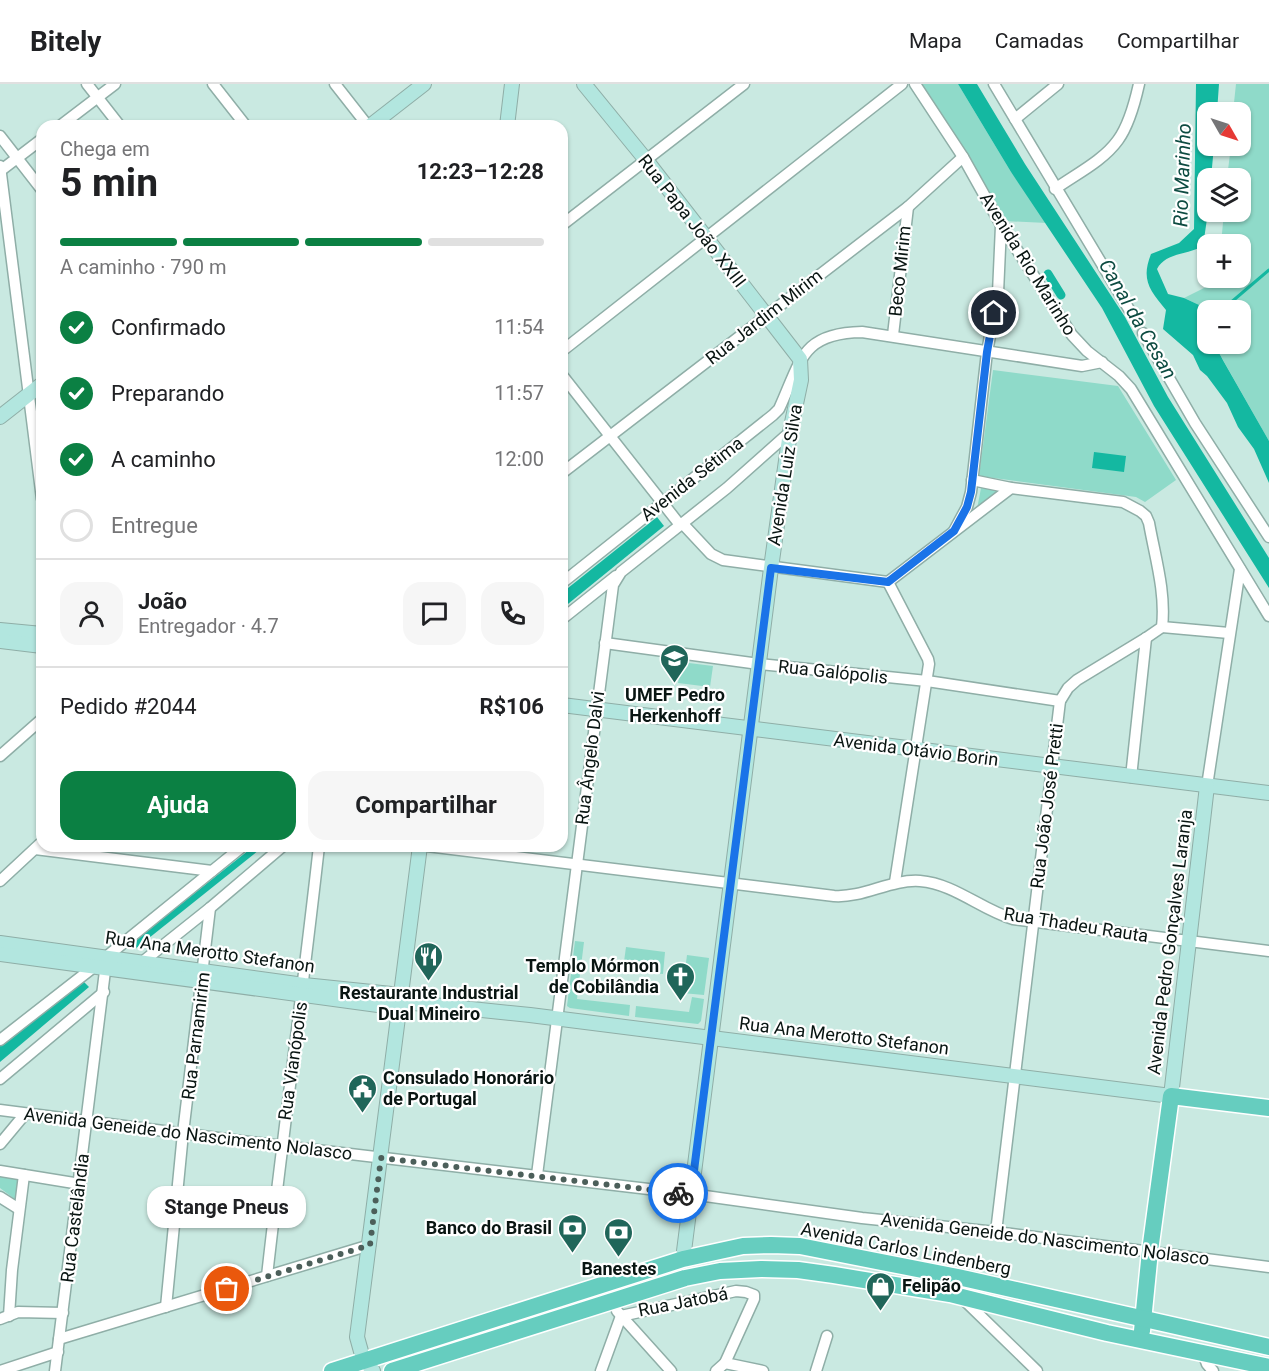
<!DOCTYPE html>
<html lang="pt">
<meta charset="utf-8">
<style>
:root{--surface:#fff;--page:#f6f6f6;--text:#202124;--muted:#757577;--line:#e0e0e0;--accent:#0b8043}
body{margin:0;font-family:Roboto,sans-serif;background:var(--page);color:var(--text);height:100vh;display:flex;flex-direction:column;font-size:22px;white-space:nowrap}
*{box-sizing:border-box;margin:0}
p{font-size:20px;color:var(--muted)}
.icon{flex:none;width:33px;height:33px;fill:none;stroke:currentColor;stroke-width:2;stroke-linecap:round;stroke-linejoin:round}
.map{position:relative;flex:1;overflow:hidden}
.panel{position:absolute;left:36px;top:36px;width:532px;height:732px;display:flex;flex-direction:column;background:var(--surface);border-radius:18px;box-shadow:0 2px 4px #0004}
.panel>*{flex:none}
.needle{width:39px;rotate:129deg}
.buttons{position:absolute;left:1197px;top:18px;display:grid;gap:12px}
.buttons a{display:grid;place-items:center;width:54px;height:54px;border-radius:12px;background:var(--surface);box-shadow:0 2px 4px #0004;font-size:30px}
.pin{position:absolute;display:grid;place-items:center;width:51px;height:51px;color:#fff;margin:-26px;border:3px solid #fff;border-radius:50%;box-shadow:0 2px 6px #0007}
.courier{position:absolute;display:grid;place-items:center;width:60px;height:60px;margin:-30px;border:4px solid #1a73e8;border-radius:50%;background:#fff;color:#222;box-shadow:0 2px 8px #0007}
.bubble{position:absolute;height:42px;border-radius:18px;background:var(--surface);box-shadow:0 2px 4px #0004;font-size:20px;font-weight:700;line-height:42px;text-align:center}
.headline em{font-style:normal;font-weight:700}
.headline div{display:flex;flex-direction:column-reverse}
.headline{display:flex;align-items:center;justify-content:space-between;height:102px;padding:0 24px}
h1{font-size:39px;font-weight:700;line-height:45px}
.bar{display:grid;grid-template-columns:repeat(4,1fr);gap:9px 6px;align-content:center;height:72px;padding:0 24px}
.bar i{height:8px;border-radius:4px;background:var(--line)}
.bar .current{background:var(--accent)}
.bar p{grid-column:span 4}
.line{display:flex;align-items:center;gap:15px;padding:0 24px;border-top:2px solid var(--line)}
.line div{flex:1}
.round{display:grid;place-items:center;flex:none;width:63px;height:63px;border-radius:18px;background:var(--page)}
ol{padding:0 24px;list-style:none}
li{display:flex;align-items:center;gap:18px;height:66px}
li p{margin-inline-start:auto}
li .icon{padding:6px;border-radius:50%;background:var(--accent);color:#fff;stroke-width:4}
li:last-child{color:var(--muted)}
li i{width:33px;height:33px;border:3px solid var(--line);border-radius:50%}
.action{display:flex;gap:12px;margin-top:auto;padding:12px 24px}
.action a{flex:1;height:69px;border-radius:18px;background:var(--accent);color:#fff;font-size:24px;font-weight:700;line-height:69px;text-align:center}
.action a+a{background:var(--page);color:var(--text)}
header{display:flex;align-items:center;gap:36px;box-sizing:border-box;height:84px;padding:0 30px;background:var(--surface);border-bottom:2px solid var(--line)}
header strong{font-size:28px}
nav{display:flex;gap:33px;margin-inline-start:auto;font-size:21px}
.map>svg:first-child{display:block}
.green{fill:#8fdac9}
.water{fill:#14b8a1}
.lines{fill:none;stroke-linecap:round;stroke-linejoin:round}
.stream{stroke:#14b8a1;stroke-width:3}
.canal{stroke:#14b8a1;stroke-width:9}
.street-casing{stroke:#8faea7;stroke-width:13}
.secondary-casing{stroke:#8faea7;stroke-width:16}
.primary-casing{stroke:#fff;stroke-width:19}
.street{stroke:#fff;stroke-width:10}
.secondary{stroke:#b2e6df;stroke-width:14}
.primary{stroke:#66cdbf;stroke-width:16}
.done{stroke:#4c5f5a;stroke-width:6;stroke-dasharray:0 10.8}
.route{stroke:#1a73e8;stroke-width:8}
.labels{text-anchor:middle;stroke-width:4.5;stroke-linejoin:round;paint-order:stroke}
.street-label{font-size:18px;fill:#091512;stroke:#fff}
.poi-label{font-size:18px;font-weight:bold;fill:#091512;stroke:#fff}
.water-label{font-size:20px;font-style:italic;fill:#0d4b41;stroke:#fff}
</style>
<header>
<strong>Bitely</strong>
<nav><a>Mapa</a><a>Camadas</a><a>Compartilhar</a></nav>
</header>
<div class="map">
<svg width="1269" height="1287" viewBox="0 0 1269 1287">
<rect width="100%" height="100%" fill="#c9e9e1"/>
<!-- green -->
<g class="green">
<polygon points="919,0 958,0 1011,88 1047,139 1003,137"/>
<polygon points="1236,0 1269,0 1269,357 1218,267 1217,260 1240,260 1240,226 1210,226 1184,214 1206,203 1218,194 1240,194 1240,160 1221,160 1224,128 1240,128 1240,94 1227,94 1231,62 1240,62 1240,28 1233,28"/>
<polygon points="993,286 1118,302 1176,396 1145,418 1136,413 979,392"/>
<polygon points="981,404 999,407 977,425"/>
<polygon points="681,578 713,582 710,603 678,599"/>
<polygon points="575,857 584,858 577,915 630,921 629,932 570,924 567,922"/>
<polygon points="626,863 665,868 663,890 623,885"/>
<polygon points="687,871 709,874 704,911 682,909"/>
<polygon points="692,913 704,915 701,937 698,940 635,933 636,922 689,928"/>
<polygon points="0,1090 22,1095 16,1116 0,1104"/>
</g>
<!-- water -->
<g class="water">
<polygon points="958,0 977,0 1025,80 1125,233 1168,313 1269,474 1269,504 1154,322 1102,224 1011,88"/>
<path d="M1196,0H1219L1217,28H1208V62H1214L1211,94H1208V128L1203,162C1188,171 1166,168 1157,185L1168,210L1184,214L1210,226H1208V260H1217L1218,267L1224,278L1269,357V399L1254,365L1238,343L1227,319L1207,292L1200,286L1193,271L1163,245L1166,226C1149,206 1141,195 1151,170L1179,159L1194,145Z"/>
<polygon points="1094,368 1126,372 1124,388 1092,384"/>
<polygon points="657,433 664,442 563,524 563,508"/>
<polygon points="254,762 264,762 134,866 128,862"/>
<polygon points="82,896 89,903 0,978 0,962"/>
</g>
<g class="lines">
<!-- stream -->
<polyline class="stream" points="1222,226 1269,186"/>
<!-- canal -->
<polyline class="canal" points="1048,190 1061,211"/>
<defs>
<g id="street">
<polyline points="87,0 120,42"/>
<polyline points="213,0 246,42"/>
<polyline points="335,0 368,42"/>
<polyline points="915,0 963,73 1001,141 1072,251 1087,267 1119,292 1131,305 1269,532"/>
<polyline points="994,0 1130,227"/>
<polyline points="1015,35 1058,0"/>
<polyline points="60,42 115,0"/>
<polyline points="0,52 42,106"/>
<polyline points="0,82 42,415"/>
<polyline points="0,87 42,55"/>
<path d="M1055,105C1076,90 1103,77 1118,56C1129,41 1135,18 1139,0"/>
<polyline points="562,141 744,0"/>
<polyline points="1143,249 1195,339 1269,453"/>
<polyline points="893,251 908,123"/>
<polyline points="562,267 902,0"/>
<polyline points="562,291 680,441"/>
<polyline points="562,389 908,123 963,73"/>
<path d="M972,396L1011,404L1123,418L1140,427L1146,432L1149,439C1155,473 1166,508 1162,543L1146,554L1077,596L1068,604L1060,617L996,1148"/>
<polyline points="682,439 711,470 723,476 888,498"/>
<polyline points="954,447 967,423 971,408 987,268 998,209 1001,142"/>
<polyline points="888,498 928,575 929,580 895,798"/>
<polyline points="888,498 1011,404"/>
<path d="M562,499L773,331L779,325C801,277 801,249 862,248L1082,282L1102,278"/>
<polyline points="562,535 616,492"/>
<polyline points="1162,543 1229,549"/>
<polyline points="605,559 759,580 927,597 1060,617"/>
<polyline points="0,672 42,635"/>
<polyline points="1131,693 1146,554"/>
<polyline points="1207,702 1240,485"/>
<path d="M427,762L834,812C864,814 890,795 920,797C955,800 980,825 1013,835L1269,867"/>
<polyline points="35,765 212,787"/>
<polyline points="0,797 42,758"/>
<polyline points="141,879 210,824 283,762"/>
<polyline points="0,956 95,882 243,762"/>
<polyline points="0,995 104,908"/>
<polyline points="0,1026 282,1062 691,1110 862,1134 996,1148 1269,1183"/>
<polyline points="0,1060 25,1030"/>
<polyline points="0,1087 80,1100"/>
<polyline points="537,1091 613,501 621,488 727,404 790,348"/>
<polyline points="0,1113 19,1125"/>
<path d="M267,1192C283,1049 303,906 319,762"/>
<polyline points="962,1214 1037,1287"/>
<polyline points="166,1223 183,1049 210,824"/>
<polyline points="617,1227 671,1287"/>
<polyline points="9,1232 12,1186 24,1091"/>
<polyline points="0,1235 18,1228 63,1229"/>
<polyline points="59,1255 370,1161"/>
<polyline points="1203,1269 1207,1280 1213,1287"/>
<polyline points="725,1279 763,1287"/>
<polyline points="0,1287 58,1268"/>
<polyline points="55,1287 106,879"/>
<polyline points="601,1287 621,1232 736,1207 746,1208 754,1211 754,1215 725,1279 716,1287"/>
<polyline points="816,1287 827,1252"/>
</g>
<g id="secondary">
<polyline points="584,0 646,76 800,275 801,296 790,348 771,484 683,1175"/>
<polyline points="370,42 424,0"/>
<polyline points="507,42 512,0"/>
<polyline points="0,333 42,300"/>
<polyline points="0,546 42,550"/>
<polyline points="0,557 42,562"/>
<polyline points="562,621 1269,709"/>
<polyline points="0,859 304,901 401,911 414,919 530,931 1171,1012 1207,702"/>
<polyline points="0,870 400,924 408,921"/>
<polyline points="373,1287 362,1271 357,1253 420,762"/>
</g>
<g id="primary">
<polyline points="1142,1247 1150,1167 1171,1012 1269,1024"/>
<polyline points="332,1287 683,1175 743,1162 771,1161 800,1162 958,1193 1269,1263"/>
<polyline points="392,1287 685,1194 720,1187 761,1185 798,1186 834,1191 950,1210 1107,1249 1269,1283"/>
</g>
</defs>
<!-- street casing -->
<use href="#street" class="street-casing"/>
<!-- secondary casing -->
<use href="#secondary" class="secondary-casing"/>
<!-- primary casing -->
<use href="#primary" class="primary-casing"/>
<!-- street -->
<use href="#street" class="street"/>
<!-- secondary -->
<use href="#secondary" class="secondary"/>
<!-- primary -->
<use href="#primary" class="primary"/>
</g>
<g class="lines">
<!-- done -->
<polyline class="done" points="227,1205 370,1161 381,1074 678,1109"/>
<!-- route -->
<polyline class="route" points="678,1109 691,1110 771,484 888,498 954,447 967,423 971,408 987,268 994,229"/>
</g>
<!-- icons -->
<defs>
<symbol id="school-pin" viewBox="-11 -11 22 30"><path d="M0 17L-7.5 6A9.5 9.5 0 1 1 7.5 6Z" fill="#20665a" stroke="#fff"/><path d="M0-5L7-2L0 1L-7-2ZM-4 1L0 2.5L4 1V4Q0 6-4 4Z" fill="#fff"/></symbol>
<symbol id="restaurant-pin" viewBox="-11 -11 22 30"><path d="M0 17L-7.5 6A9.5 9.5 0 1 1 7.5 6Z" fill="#20665a" stroke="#fff"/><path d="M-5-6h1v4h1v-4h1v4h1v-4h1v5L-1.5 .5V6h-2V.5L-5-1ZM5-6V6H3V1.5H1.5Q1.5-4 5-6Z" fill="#fff"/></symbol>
<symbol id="church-pin" viewBox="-11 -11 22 30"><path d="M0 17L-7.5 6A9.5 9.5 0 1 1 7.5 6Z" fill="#20665a" stroke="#fff"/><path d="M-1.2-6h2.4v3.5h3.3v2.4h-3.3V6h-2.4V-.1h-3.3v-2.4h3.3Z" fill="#fff"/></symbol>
<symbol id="civic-pin" viewBox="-11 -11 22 30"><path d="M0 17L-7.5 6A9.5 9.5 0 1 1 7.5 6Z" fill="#20665a" stroke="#fff"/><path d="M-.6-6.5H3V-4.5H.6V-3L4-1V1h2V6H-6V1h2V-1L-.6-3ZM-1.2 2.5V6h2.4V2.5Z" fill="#fff"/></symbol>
<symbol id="bank-pin" viewBox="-11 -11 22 30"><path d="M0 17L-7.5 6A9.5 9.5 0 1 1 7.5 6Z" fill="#20665a" stroke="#fff"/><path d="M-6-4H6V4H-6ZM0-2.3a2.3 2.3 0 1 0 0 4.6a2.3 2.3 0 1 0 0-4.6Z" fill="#fff"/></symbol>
<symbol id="shop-pin" viewBox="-11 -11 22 30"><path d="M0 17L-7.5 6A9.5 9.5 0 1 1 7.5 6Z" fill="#20665a" stroke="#fff"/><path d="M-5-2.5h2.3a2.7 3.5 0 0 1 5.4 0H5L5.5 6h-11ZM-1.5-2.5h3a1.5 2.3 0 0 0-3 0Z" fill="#fff"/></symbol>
</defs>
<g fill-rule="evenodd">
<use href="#school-pin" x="658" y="558" width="33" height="45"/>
<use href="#restaurant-pin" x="412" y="856" width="33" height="45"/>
<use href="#church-pin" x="664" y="876" width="33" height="45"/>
<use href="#civic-pin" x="346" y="988" width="33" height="45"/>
<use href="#bank-pin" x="556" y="1128" width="33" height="45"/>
<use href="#bank-pin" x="602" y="1132" width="33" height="45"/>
<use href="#shop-pin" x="864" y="1186" width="33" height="45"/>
</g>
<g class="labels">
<!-- street labels -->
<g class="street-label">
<text transform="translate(692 137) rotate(52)" y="6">Rua Papa João XXIII</text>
<text transform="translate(1028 180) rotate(58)" y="6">Avenida Rio Marinho</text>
<text transform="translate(900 187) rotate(-84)" y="6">Beco Mirim</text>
<text transform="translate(764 233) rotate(-38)" y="6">Rua Jardim Mirim</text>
<text transform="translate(785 391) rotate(-81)" y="6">Avenida Luiz Silva</text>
<text transform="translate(692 395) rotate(-38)" y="6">Avenida Sétima</text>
<text transform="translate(833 588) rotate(6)" y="6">Rua Galópolis</text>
<text transform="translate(916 666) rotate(7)" y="6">Avenida Otávio Borin</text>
<text transform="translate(590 674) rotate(-83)" y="6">Rua Ângelo Dalvi</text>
<text transform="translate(1047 722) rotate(-83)" y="6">Rua João José Pretti</text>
<text transform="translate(1076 841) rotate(9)" y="6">Rua Thadeu Rauta</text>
<text transform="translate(1170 858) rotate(-83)" y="6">Avenida Pedro Gonçalves Laranja</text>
<text transform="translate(210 868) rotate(8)" y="6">Rua Ana Merotto Stefanon</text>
<text transform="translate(196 952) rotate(-83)" y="6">Rua Parnamirim</text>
<text transform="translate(844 952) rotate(7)" y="6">Rua Ana Merotto Stefanon</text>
<text transform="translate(293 977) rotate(-82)" y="6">Rua Vianópolis</text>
<text transform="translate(188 1050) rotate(7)" y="6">Avenida Geneide do Nascimento Nolasco</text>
<text transform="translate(75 1134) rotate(-83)" y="6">Rua Castelândia</text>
<text transform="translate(1045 1155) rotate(7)" y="6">Avenida Geneide do Nascimento Nolasco</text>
<text transform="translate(906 1165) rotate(11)" y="6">Avenida Carlos Lindenberg</text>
<text transform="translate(683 1218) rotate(-11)" y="6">Rua Jatobá</text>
</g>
<!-- poi labels -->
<g class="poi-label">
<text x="675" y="617">UMEF Pedro<tspan x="675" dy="21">Herkenhoff</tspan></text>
<text x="659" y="888" text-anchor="end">Templo Mórmon<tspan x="659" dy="21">de Cobilândia</tspan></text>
<text x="429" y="915">Restaurante Industrial<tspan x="429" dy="21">Dual Mineiro</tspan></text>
<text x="383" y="1000" text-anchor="start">Consulado Honorário<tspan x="383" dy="21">de Portugal</tspan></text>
<text x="552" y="1150" text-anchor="end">Banco do Brasil</text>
<text x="619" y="1191">Banestes</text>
<text x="902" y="1208" text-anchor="start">Felipão</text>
</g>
<!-- water labels -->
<g class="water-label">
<text transform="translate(1182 91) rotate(-88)" y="7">Rio Marinho</text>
<text transform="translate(1138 235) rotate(60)" y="7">Canal da Cesan</text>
</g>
</g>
</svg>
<div class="buttons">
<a><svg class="needle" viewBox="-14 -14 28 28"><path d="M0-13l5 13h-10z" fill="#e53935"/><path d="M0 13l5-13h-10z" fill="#757577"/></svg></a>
<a><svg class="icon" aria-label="layers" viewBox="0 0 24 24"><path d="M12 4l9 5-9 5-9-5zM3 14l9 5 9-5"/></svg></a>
<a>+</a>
<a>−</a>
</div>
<div class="pin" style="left:227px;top:1205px;background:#ea580c"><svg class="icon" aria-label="bag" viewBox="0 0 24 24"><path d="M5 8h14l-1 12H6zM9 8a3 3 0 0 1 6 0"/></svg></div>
<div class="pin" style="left:994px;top:229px;background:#1f2937"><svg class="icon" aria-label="home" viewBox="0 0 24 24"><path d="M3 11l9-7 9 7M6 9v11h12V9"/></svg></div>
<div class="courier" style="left:678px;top:1109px"><svg class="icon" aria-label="bike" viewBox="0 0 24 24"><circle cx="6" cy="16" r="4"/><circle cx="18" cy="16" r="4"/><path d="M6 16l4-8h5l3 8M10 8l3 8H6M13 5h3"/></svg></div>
<div class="bubble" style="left:147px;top:1102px;width:159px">Stange Pneus</div>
<section class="panel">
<div class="headline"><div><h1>5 min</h1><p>Chega em</p></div><em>12:23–12:28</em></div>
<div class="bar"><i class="current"></i><i class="current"></i><i class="current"></i><i></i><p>A caminho · 790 m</p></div>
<ol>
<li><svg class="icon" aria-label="check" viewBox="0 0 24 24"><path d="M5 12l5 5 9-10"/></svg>Confirmado<p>11:54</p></li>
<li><svg class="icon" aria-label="check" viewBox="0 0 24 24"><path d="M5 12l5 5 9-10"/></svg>Preparando<p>11:57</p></li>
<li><svg class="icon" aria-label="check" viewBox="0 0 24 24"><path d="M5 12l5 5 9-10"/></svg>A caminho<p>12:00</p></li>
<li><i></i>Entregue</li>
</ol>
<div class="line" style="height:108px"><a class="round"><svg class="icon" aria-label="person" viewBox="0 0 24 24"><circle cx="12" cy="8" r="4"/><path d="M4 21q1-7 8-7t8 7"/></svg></a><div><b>João</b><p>Entregador · 4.7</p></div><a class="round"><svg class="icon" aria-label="chat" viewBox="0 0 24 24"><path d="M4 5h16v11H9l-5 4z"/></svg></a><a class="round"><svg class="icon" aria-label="phone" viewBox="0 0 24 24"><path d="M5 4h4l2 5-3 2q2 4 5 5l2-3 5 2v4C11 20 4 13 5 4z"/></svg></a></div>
<div class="line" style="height:78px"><div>Pedido #2044</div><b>R$106</b></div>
<div class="action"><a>Ajuda</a><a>Compartilhar</a></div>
</section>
</div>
